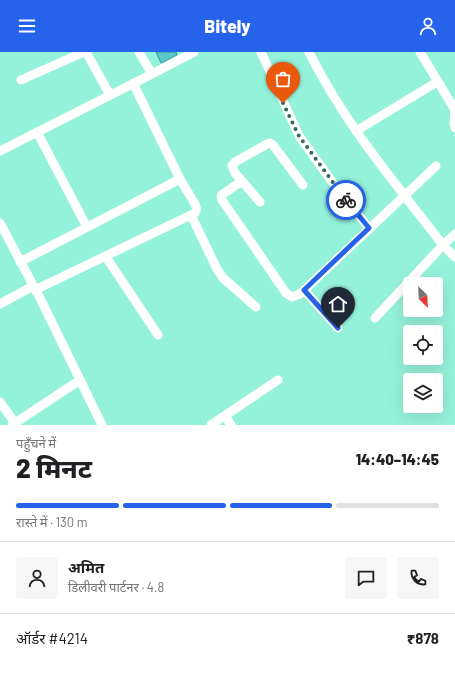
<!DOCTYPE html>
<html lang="hi">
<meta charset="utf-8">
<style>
:root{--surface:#fff;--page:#f6f6f6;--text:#202124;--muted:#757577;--line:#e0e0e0;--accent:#2563eb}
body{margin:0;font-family:Barlow,"Noto Sans Devanagari",sans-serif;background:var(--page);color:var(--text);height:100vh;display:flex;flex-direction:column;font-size:15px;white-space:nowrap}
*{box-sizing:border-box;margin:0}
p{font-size:13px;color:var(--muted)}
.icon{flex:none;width:22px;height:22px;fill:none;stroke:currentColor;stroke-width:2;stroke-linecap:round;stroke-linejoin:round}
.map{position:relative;height:373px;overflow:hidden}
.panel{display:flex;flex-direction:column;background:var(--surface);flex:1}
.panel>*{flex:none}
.needle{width:26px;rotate:156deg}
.tools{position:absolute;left:403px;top:225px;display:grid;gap:8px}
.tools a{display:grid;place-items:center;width:40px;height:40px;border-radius:4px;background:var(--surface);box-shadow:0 4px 16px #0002;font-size:20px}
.pin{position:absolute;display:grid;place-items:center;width:34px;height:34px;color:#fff;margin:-41px -17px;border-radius:50% 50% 50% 0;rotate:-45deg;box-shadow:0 0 4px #0007}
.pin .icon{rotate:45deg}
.courier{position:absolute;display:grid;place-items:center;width:40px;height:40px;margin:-20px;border:3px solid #2563eb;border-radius:50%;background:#fff;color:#222;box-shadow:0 1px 5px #0007}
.summary em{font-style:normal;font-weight:800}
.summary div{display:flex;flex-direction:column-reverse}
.summary{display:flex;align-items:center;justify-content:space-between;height:68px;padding:0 16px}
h1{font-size:26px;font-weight:800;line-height:30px}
.bar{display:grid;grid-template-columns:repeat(4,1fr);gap:6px 4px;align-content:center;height:48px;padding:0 16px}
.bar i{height:5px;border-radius:3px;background:var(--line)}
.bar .active{background:var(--accent)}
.bar p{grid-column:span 4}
.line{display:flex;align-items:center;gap:10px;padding:0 16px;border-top:1px solid var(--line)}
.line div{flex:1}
.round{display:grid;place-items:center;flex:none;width:42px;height:42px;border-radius:4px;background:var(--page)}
header{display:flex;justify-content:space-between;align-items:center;height:52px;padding:0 16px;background:var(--accent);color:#fff;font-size:18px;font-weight:800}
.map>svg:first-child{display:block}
.building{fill:#5ac6c7;stroke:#2d9c9c}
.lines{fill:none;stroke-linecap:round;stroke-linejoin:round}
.minor{stroke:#fff;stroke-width:9}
.done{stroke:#356a5d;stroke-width:4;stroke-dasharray:0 7.2}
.route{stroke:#2563eb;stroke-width:5}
</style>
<header><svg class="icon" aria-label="menu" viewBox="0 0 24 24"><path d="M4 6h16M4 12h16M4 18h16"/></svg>Bitely<svg class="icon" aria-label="person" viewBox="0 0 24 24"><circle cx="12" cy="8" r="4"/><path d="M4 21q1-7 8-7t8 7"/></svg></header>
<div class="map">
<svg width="455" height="373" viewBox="0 0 455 373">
<rect width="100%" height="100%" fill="#95f2da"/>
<!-- building -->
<polygon class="building" points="156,0 176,0 177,3 161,11"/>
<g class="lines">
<!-- minor -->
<g class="minor">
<polyline points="86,0 110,43"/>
<polyline points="261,0 299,84 333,131 369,176"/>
<path d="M309,0C344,71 395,131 443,193L455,205"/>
<polyline points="420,0 455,58"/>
<polyline points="152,22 194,0"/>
<polyline points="21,28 84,0"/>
<polyline points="455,59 454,72 455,76"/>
<polyline points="356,79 437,30"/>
<polyline points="37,80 87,175"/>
<polyline points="0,99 152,22 139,0"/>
<polyline points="242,129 223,142 221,144 222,148 286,241 292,245 300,242 436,114"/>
<polyline points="260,150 235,121 232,114 235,110 267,92 270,91 273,93 303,133"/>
<polyline points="191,163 217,217 223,226 256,255"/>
<polyline points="0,171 41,248 102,373"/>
<polyline points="106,205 158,283"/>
<polyline points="20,210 180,127"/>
<path d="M35,238L195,161C197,158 197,156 195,152L180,127L133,31"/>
<polyline points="304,238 338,276"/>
<polyline points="0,252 33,234"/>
<polyline points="375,266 443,193 455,182"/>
<polyline points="0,350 15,371"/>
<polyline points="225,364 231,373"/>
<polyline points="12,373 80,328"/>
<polyline points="211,373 278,328"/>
</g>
</g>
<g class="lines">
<!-- done -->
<polyline class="done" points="283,51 299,84 346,148"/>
<!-- route -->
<polyline class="route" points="338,276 304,238 369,176 346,148"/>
</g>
</svg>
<div class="tools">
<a><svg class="needle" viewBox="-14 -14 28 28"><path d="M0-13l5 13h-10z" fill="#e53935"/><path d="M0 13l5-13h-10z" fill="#757577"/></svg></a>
<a><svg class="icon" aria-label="locate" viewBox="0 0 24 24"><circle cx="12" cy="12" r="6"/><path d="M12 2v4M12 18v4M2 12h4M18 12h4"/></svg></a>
<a><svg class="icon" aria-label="layers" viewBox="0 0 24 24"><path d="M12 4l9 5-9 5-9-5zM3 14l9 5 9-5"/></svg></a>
</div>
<div class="pin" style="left:283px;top:51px;background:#ea580c"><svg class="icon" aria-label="bag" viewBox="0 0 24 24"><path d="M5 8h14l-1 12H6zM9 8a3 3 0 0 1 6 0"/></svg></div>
<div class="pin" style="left:338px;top:276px;background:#1f2937"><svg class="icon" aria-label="home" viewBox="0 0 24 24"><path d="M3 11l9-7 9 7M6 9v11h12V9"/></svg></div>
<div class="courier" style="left:346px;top:148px"><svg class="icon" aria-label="bike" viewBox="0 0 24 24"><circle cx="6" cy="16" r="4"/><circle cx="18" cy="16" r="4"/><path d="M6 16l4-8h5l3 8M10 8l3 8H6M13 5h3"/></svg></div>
</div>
<section class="panel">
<div class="summary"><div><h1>2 मिनट</h1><p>पहुँचने में</p></div><em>14:40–14:45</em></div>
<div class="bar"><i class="active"></i><i class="active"></i><i class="active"></i><i></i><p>रास्ते में · 130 m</p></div>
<div class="line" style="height:72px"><a class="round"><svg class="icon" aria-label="person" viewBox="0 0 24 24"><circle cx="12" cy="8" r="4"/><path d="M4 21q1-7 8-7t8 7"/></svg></a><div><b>अमित</b><p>डिलीवरी पार्टनर · 4.8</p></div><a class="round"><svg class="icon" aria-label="chat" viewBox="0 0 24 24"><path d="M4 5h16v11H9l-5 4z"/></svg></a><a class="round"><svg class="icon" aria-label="phone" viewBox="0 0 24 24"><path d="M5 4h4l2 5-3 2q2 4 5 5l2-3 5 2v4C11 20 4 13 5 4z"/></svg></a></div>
<div class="line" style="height:52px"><div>ऑर्डर #4214</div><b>₹878</b></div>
</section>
